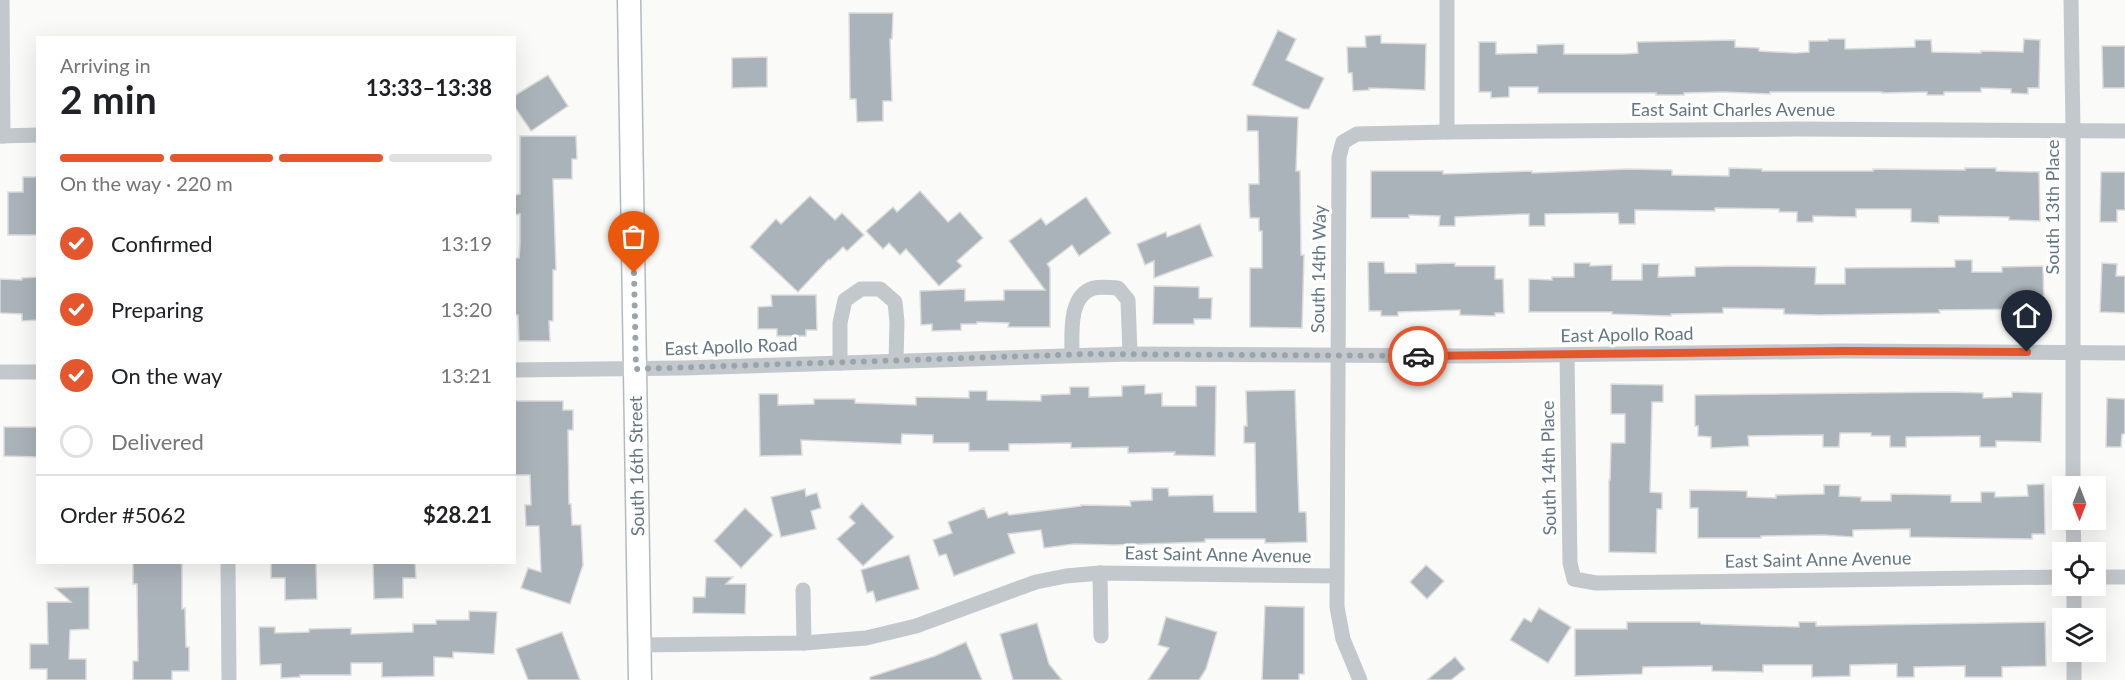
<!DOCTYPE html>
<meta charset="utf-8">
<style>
:root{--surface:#fff;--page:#f6f6f6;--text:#202124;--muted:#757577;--line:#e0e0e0;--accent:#e4572e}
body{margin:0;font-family:Lato,sans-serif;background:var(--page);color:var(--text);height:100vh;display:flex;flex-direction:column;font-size:22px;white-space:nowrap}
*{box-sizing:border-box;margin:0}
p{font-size:20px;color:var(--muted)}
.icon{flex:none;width:33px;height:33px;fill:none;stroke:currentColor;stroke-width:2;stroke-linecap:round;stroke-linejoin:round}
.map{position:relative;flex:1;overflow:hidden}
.sheet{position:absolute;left:36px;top:36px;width:480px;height:528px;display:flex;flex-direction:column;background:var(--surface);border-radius:0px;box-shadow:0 6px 24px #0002}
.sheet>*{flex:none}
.needle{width:39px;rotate:180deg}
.controls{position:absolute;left:2052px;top:476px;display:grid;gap:12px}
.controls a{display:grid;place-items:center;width:54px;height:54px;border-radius:0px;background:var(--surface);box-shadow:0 6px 24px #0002;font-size:30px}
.pin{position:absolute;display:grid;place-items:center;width:51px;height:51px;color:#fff;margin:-62px -26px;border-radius:50% 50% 50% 0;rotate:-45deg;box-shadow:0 0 6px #0007}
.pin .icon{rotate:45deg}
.courier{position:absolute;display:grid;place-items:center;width:60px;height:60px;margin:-30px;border:4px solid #e4572e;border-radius:50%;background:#fff;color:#222;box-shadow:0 2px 8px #0007}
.overview em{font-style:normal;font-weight:700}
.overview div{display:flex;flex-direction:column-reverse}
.overview{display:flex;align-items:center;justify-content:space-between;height:102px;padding:0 24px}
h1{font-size:39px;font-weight:700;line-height:45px}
.bar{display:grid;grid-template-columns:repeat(4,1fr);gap:9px 6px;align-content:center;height:72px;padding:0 24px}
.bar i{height:8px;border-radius:4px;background:var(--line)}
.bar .on{background:var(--accent)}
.bar p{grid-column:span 4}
.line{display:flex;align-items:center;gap:15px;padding:0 24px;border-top:2px solid var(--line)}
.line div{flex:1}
ol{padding:0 24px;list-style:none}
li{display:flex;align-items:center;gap:18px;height:66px}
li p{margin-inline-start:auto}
li .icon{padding:6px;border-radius:50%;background:var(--accent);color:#fff;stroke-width:4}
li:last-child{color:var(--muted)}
li i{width:33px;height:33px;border:3px solid var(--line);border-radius:50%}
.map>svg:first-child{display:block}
.building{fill:#aab3b9;stroke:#dcdcda;stroke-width:1.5}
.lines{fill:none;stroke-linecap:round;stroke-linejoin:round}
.secondary-casing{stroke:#b3babf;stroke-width:25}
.minor{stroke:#c3c8cc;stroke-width:15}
.secondary{stroke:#fff;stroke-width:22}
.done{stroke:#99a4ac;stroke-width:6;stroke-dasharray:0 10.8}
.route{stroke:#e4572e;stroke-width:8}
.labels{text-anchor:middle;stroke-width:6;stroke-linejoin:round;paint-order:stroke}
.street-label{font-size:18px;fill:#657683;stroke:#fff}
</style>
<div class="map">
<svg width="2125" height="680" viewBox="0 0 2125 680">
<rect width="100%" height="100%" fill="#fafaf8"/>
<!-- building -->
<g class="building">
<polygon points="849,13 893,13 892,39 890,39 892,101 883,101 883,121 857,122 856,99 850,99"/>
<polygon points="1278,30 1296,39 1286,60 1324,78 1309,109 1303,109 1252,85"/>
<polygon points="1381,35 1381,43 1426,44 1425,90 1369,88 1369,90 1353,91 1352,73 1348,73 1347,47 1366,47 1365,36"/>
<polygon points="1828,39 1845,39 1845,49 1915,47 1915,40 1931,40 1932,52 1981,53 1981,51 2023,52 2024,39 2040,40 2039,88 2028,88 2028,94 2011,93 2011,89 1981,88 1981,92 1944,92 1944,95 1927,95 1927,92 1882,93 1882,92 1770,92 1770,94 1724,92 1684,93 1684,95 1656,95 1656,93 1538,93 1538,87 1509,87 1509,97 1491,98 1491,92 1479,92 1479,42 1496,42 1496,54 1537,53 1537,45 1564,44 1564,54 1624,54 1638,53 1637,42 1735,40 1735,47 1759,48 1759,51 1795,53 1809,52 1809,41 1828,41"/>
<polygon points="2102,46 2125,46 2125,88 2103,88"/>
<polygon points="767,57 767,87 732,88 732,58"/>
<polygon points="548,75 568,106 531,131 514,106 514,96"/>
<polygon points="1247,115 1298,117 1296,171 1300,171 1301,255 1304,255 1302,328 1250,327 1250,268 1262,268 1262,231 1259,231 1259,218 1250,218 1249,200 1249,184 1259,184 1258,131 1247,131"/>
<polygon points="520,136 576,136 577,159 572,159 572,179 553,179 556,270 553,270 553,321 549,321 550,341 519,341 518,315 514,315 514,258 519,258 520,245 520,214 514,215 514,195 520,194"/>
<polygon points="1729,168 1762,169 1762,171 1873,171 1873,169 1965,170 1965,168 1996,168 1996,171 2039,172 2040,221 2009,220 2009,217 1939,216 1939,223 1911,222 1911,209 1856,209 1856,217 1813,216 1813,222 1797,222 1797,212 1779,212 1779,209 1715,208 1715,211 1635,210 1635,224 1619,224 1618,213 1545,214 1545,226 1529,226 1529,214 1455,217 1455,226 1439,226 1440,216 1409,215 1409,218 1371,218 1371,171 1443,171 1443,174 1532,171 1532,173 1629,169 1672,170 1672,175 1729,176"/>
<polygon points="2101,172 2125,172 2125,210 2117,210 2117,222 2100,222"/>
<polygon points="23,177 38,177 38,235 8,235 8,192 23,192"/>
<polygon points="920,191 948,222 960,212 983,238 957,261 962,266 939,286 906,249 900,255 889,243 883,249 866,231 893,207 897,212"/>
<polygon points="810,196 835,220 842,213 864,235 847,251 843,247 830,260 829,259 798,292 750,247 776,219 781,224"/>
<polygon points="1086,197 1111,233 1079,256 1072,245 1047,264 1050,268 1050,327 1008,327 1009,323 977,322 977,324 961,324 961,330 932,331 932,324 921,325 920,291 965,289 965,301 1004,300 1004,290 1045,290 1009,241 1041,218 1046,225"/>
<polygon points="1200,224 1213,256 1154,278 1154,261 1145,265 1137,244 1166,232 1167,237"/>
<polygon points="1955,260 1972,260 1972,272 2002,272 2002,267 2043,266 2044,309 1939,310 1940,313 1820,315 1784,314 1784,309 1723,308 1723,313 1671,314 1671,316 1612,314 1612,312 1529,312 1529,279 1552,280 1552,277 1574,277 1574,263 1590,263 1590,266 1612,265 1612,280 1642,280 1642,264 1659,264 1658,277 1695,276 1695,267 1739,266 1816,267 1815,284 1845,284 1845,268 1955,267"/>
<polygon points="1368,262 1384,262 1385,273 1416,273 1416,264 1455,263 1455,266 1495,266 1495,279 1503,279 1504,313 1495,313 1495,316 1460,315 1460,310 1398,312 1398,316 1381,316 1381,311 1369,311"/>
<polygon points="2102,263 2117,264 2116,276 2125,276 2125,313 2100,312"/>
<polygon points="38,277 38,320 22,321 22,314 0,313 0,279 22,280 22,278"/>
<polygon points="1154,286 1199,287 1199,298 1212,298 1211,319 1194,319 1194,324 1153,324"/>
<polygon points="771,295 816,295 817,330 806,330 806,336 777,336 777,329 758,329 758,307 772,306"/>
<polygon points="1611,384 1663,385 1663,402 1652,402 1650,492 1662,493 1662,509 1657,509 1656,553 1609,552 1609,480 1610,480 1611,443 1625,443 1625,414 1611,414"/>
<polygon points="1145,385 1145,394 1162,393 1162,406 1196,406 1196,386 1216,386 1215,456 1174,455 1175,452 1128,453 1128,447 1071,448 1071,443 1009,444 1009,451 969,451 969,443 933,443 933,435 902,434 901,444 801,440 802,455 760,456 759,394 778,394 778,405 814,404 814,399 855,399 855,403 916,405 916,397 969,398 969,391 987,391 987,400 1041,401 1041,395 1070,394 1070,387 1089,387 1089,397 1122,396 1122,386"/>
<polygon points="1295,390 1299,512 1306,512 1307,542 1265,543 1265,539 1205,539 1205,542 1114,545 1074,544 1044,548 1041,530 1008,534 1015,553 954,576 946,554 939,556 933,540 952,533 948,522 984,508 988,518 1007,512 1009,515 1081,506 1081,505 1131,506 1130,501 1152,500 1152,488 1168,488 1169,496 1213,495 1214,512 1256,512 1255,443 1244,443 1244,426 1247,426 1246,391"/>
<polygon points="1950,392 1983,393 1983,398 2012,397 2012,392 2042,393 2041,442 1996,441 1996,447 1980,447 1980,436 1906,437 1906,447 1890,447 1890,436 1871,436 1871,433 1840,433 1839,447 1823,447 1823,435 1748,436 1749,446 1711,448 1711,437 1698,436 1698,426 1695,426 1695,395"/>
<polygon points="2107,398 2125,399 2125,434 2122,434 2121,447 2106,447"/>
<polygon points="515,401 563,401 563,410 573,410 573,430 568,430 569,504 571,504 572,525 581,525 583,565 570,604 521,588 528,568 541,572 539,526 526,526 525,505 531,505 530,475 514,475"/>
<polygon points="4,427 38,427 38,457 4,456"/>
<polygon points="2044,484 2045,534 2032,534 2032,539 1910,537 1910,529 1853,530 1853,537 1823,535 1761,536 1761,538 1698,538 1698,508 1690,508 1690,490 1747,491 1747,497 1776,498 1776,495 1824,494 1824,485 1840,485 1839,496 1861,497 1861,501 1891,501 1891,494 1951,495 1951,502 1981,502 1981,492 1995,492 1995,497 2028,496 2027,485"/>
<polygon points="805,489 806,496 817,493 821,508 811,511 816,529 781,537 771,497"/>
<polygon points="862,503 894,537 863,566 837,539 855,523 849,517"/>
<polygon points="745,508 773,535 741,568 714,541"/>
<polygon points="909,555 919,589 876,602 873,591 867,593 861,570"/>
<polygon points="133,562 182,562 182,609 185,608 186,647 189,647 189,671 172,671 172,680 133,680 133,661 138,661 137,584 133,584"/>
<polygon points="271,562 316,562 317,599 285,600 285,578 271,578"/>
<polygon points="373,562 415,562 416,578 403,578 403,598 374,599"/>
<polygon points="1426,565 1444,581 1427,599 1410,582"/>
<polygon points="706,577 733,577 726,584 746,584 745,614 693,613 693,597 705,597"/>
<polygon points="89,587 89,629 70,630 69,659 86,659 86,680 47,680 47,669 30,669 30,644 48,644 47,602 71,602 55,588"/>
<polygon points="1265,606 1304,607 1304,674 1299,674 1299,680 1262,680"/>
<polygon points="1539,608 1571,627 1548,663 1510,640 1524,618 1531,622"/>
<polygon points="469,611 497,612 494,654 453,652 453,658 434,657 434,676 382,677 382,663 351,663 351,675 300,675 300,677 281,678 281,664 260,665 259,627 275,627 275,633 309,632 309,629 351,628 351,634 413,632 413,624 436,624 436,620 469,620"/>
<polygon points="1166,617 1217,632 1206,669 1199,680 1148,680 1169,648 1158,645"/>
<polygon points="1627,622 1700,622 1701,624 1799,627 1799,622 1816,622 1816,626 2045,622 2046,666 2002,667 2002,677 1965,677 1965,666 1914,667 1914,677 1897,677 1897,664 1850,665 1850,676 1812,677 1812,665 1763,665 1763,672 1712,671 1712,666 1643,667 1642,674 1575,676 1575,629 1627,629"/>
<polygon points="1037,623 1049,664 1062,680 1013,680 1000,634"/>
<polygon points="562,632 580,680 528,680 516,649"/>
<polygon points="966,642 982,680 870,680 870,677 935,656"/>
<polygon points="1455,657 1465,669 1451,680 1427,680"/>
</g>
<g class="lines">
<defs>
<polyline id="secondary" points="629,0 640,680"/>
</defs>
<!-- secondary casing -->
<use href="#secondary" class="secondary-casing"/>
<!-- minor -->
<g class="minor">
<polyline points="2,0 3,136"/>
<polyline points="1447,0 1447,132"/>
<polyline points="2071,0 2073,130 2073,486"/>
<polyline points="0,136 38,135"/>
<path d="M1072,355C1072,334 1068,295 1094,288C1101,286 1111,288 1118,288L1128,300L1130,354"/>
<polyline points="1567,355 1570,563 1574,579 1596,583 2062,577"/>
<polyline points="840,363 840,323 845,300 861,289 880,289 895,302 897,322 896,361"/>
<polyline points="514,370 684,368 1130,354 1468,356 1844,351 2125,353"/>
<polyline points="0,372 38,372"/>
<polyline points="2073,519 2074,552"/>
<polyline points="228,562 229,680"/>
<polyline points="1100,573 1101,636"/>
<polyline points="2096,577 2125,577"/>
<polyline points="2074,585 2074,618"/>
<polyline points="803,590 804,643"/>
<polyline points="640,645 804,643 866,638 916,626 1036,582 1066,576 1100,573 1336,576"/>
<polyline points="2074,651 2074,680"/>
<polyline points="1360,680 1343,639 1337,607 1339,157 1343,142 1357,134 1447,132 1797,129 2125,131"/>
</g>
<!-- secondary -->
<use href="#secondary" class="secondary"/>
</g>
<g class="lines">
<!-- done -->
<polyline class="done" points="634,273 636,369 1091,354 1418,356"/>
<!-- route -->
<polyline class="route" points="1418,356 1844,351 2027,352"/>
</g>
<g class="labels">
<!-- street labels -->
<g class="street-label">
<text x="1733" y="116">East Saint Charles Avenue</text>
<text transform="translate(2053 207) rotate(-90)" y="6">South 13th Place</text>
<text transform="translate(1319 269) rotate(-89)" y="6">South 14th Way</text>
<text transform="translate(1627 335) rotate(-1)" y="6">East Apollo Road</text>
<text transform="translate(731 347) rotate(-2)" y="6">East Apollo Road</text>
<text transform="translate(637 466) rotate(-91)" y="6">South 16th Street</text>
<text transform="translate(1549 468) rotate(-91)" y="6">South 14th Place</text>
<text transform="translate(1218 555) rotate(1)" y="6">East Saint Anne Avenue</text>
<text transform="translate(1818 560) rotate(-1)" y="6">East Saint Anne Avenue</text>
</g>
</g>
</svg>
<div class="controls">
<a><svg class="needle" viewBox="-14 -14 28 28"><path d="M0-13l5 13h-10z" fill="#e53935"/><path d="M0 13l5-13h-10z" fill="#757577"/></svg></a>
<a><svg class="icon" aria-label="locate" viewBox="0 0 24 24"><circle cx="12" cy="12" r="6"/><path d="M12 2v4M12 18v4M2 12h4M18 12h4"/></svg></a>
<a><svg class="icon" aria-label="layers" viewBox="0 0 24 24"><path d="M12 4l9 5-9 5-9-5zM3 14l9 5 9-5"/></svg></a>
</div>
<div class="pin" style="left:634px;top:273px;background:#ea580c"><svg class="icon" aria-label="bag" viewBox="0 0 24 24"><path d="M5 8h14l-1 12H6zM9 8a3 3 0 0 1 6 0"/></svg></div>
<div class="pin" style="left:2027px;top:352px;background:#1f2937"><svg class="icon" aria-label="home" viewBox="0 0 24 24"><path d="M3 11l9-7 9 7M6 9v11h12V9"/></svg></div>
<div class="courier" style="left:1418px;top:356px"><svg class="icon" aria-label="car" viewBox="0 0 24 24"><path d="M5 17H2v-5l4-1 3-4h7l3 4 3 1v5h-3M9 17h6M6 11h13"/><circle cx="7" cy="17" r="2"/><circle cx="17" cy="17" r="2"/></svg></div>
<section class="sheet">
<div class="overview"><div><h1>2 min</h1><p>Arriving in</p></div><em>13:33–13:38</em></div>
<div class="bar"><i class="on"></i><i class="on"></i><i class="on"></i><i></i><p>On the way · 220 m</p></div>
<ol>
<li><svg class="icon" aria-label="check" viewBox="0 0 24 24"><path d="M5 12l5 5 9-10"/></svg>Confirmed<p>13:19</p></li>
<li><svg class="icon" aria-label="check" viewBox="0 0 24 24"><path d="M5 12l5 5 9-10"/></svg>Preparing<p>13:20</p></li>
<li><svg class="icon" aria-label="check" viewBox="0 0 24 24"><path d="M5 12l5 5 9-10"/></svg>On the way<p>13:21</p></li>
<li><i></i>Delivered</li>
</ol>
<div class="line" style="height:78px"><div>Order #5062</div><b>$28.21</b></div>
</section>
</div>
